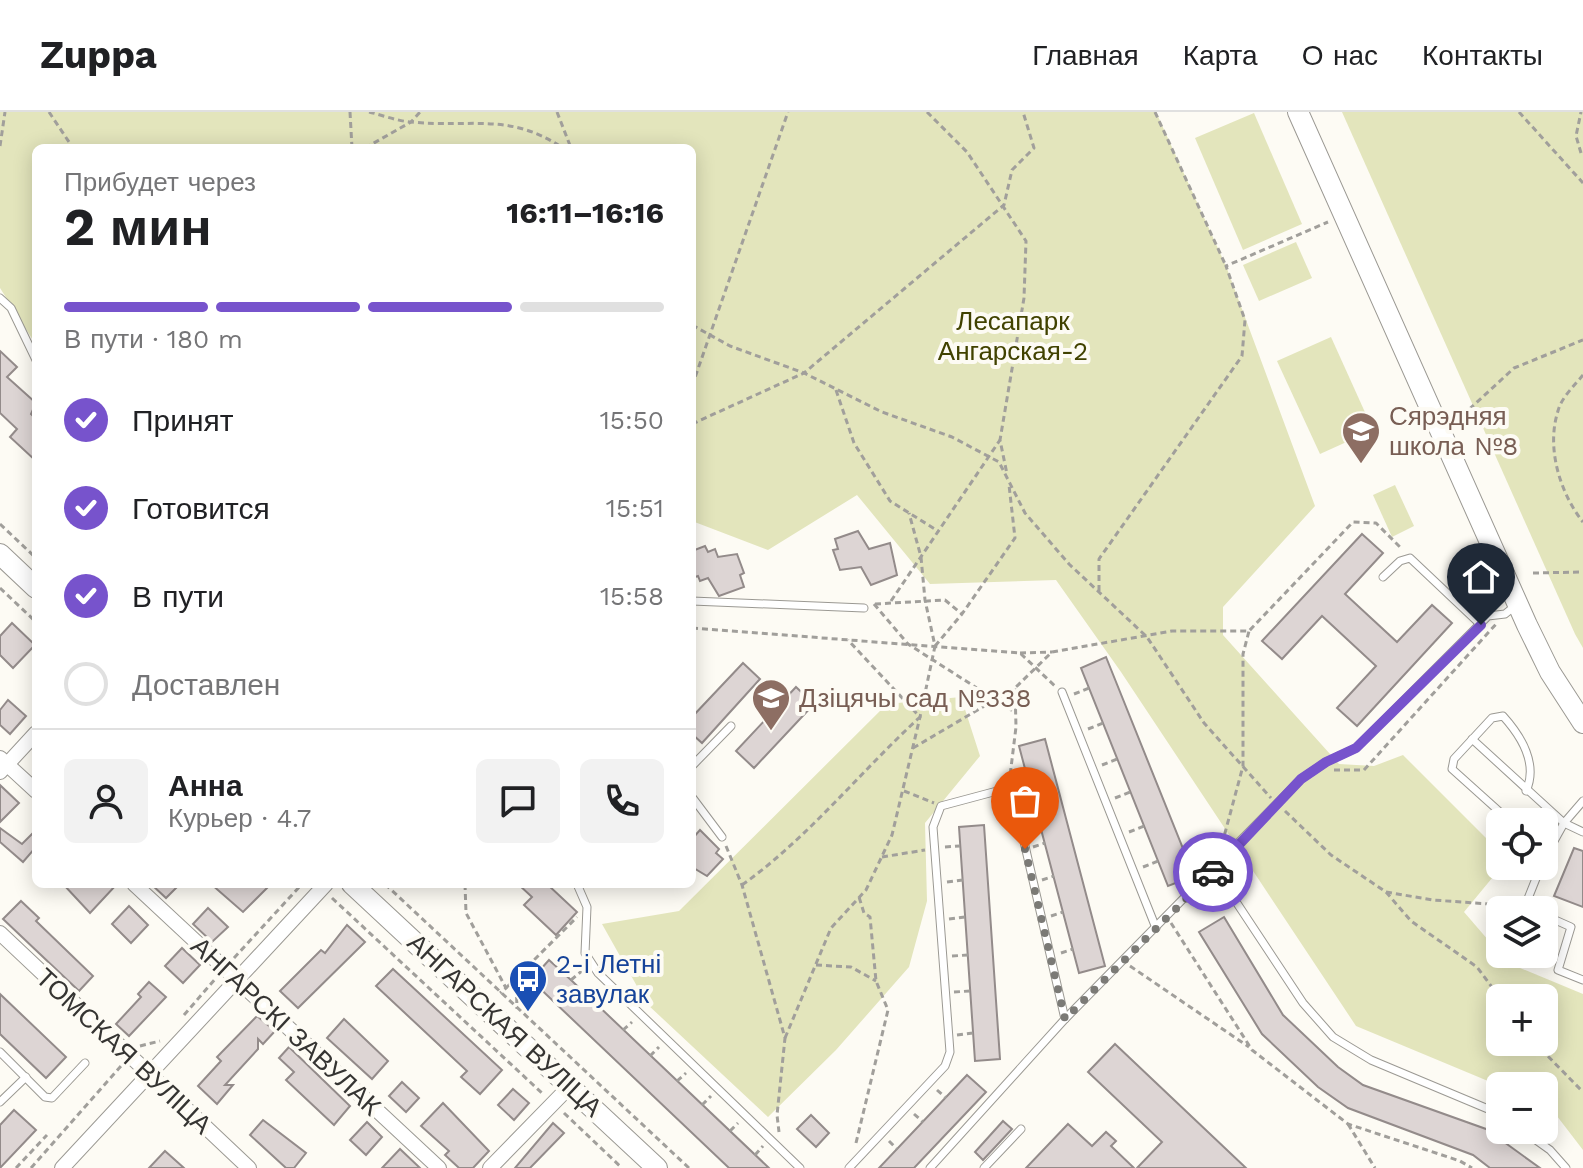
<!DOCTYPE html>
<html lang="ru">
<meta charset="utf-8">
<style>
:root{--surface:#fff;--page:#f2f2f2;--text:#202124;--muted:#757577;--line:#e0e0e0;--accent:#7753cc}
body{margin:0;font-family:"Work Sans",sans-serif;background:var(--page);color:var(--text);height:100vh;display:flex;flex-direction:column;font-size:30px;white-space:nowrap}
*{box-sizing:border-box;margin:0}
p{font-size:26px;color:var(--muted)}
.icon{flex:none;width:44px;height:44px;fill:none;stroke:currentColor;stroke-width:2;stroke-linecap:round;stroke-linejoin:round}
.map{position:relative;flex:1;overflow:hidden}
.panel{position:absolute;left:32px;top:32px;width:664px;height:744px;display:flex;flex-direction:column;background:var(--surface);border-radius:12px;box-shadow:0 4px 20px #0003}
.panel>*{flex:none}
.buttons{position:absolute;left:1486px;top:696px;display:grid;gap:16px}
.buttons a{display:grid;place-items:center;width:72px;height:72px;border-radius:12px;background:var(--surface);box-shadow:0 4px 20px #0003;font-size:40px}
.pin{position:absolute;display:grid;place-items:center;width:68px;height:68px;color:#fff;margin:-82px -34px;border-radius:50% 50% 50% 0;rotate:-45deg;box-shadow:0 0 8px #0007}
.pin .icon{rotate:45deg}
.courier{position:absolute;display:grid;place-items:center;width:80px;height:80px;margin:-40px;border:6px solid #7753cc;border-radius:50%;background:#fff;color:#222;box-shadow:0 2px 10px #0007}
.overview em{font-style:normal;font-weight:700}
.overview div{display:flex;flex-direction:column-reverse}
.overview{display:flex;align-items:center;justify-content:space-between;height:136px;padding:0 32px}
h1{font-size:52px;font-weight:700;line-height:60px}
.bar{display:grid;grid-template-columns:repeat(4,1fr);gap:12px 8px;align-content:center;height:96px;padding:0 32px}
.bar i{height:10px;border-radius:6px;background:var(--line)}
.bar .selected{background:var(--accent)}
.bar p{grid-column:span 4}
.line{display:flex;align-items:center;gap:20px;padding:0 32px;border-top:2px solid var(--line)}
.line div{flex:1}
.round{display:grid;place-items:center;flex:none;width:84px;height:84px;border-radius:12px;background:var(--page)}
ol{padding:0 32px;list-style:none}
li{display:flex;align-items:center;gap:24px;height:88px}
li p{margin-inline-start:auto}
li .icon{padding:8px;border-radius:50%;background:var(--accent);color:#fff;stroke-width:4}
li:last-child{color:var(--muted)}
li i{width:44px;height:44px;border:4px solid var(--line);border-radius:50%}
header{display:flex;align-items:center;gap:48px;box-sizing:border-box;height:112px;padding:0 40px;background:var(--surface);border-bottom:2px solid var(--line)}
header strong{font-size:38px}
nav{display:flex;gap:44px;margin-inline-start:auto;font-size:28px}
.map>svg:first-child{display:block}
.green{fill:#e3e5bc;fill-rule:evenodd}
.building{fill:#ddd5d4;stroke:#938b8a;stroke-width:2}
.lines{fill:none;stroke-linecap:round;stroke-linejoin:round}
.lane-casing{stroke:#9b9993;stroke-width:9}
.street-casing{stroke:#9b9993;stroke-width:16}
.secondary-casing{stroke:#9b9993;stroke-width:22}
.path{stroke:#a19f9b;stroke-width:3;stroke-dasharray:6 4;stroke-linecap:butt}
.lane{stroke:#fff;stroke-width:7}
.street{stroke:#fff;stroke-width:14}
.secondary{stroke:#fff;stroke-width:20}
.done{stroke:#7b7a76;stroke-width:8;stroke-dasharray:0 14.4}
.route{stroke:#7753cc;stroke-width:10}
.labels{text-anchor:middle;stroke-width:8;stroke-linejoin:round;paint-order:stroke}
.park-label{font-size:26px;fill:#414200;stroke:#fdfbf4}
.education-label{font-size:26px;fill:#785e54;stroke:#fdfbf4;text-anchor:start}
.transit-label{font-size:26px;fill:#164399;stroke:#fdfbf4;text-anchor:start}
.street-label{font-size:26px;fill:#353432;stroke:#fdfbf4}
</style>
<header>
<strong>Zuppa</strong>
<nav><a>Главная</a><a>Карта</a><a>О нас</a><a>Контакты</a></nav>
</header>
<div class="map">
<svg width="1583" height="1056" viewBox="0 0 1583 1056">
<rect width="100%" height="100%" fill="#fdfbf4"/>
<!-- green -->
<g class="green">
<path d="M0,0H1156L1226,154L1315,394L1223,495V523L1339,652L1374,654L1403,643L1500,740L1502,754L1464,800L1508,851L1583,882V1038L1550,995L1544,993V974H1500L1356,914L1121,560L1056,468L930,472L857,383L768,438L692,409V36H36V233L0,176ZM1500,886H1544V930H1500Z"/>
<polygon points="1342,0 1583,0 1583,536 1575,522"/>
<polygon points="1254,1 1302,112 1243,138 1195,26"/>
<polygon points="1296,130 1312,166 1259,189 1243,153"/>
<polygon points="1331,225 1373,318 1320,342 1277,249"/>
<polygon points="1395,373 1414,414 1392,425 1373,383"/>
<polygon points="961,585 980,644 925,711 927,789 909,855 836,938 768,1005 647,892 602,812 679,799 887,592"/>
</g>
<!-- building -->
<g class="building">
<polygon points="0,239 17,255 7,265 36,291 31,302 36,307 36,349 10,325 17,317 0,301"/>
<polygon points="858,419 869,437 890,431 897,463 871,473 861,455 840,458 833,438 838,437 835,427"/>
<polygon points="1362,422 1383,441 1345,482 1397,530 1432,493 1452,511 1357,614 1337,596 1376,554 1322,504 1282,547 1262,529"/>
<polygon points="705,434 708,440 715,437 718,445 737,442 744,461 740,463 744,475 719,484 708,466 700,469 698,464 692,466 692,439"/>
<polygon points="12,511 35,533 13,556 0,543 0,524"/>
<polygon points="1106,545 1194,764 1168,774 1081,556"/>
<polygon points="743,551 760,567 702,631 692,622 692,605"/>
<polygon points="796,575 814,592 754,656 736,639"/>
<polygon points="8,588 26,604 10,622 0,613 0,598"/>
<polygon points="1045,627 1105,854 1079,861 1019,634"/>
<polygon points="0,673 19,691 0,710"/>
<polygon points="984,713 1000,947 975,949 959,715"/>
<polygon points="0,716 22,732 36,718 36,735 23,750 0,730"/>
<polygon points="700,718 719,737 716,741 723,747 707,764 692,755 692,727"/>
<polygon points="1574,736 1583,739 1583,795 1554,784"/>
<polygon points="63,772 117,772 90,801"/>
<polygon points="151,772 180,772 166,786"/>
<polygon points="211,772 271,772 243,800"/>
<polygon points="518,772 547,772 577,800 556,823 524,793 532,785"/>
<polygon points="21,789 39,806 36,809 93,864 79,879 3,807"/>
<polygon points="129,794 148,813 131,831 112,812"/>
<polygon points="208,796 228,815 212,830 193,812"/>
<polygon points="1224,805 1283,903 1338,955 1363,973 1486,1017 1540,1056 1490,1056 1473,1043 1348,996 1318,975 1262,922 1199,820"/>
<polygon points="347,813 365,830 298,896 280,879 321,838 325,841"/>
<polygon points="182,836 200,853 183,871 165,854"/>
<polygon points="549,848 571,868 769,1056 729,1056 531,868"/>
<polygon points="393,857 502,958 480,982 461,965 467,959 376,874"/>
<polygon points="149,870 166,885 129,924 116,912 141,885 138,882"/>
<polygon points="0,882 66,945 46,966 0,922"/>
<polygon points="257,904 275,919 263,932 258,927 258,937 225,973 233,973 217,992 198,974 221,949 217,945"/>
<polygon points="344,907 388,949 372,967 327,926"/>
<polygon points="1115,932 1246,1056 1137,1056 1162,1030 1088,960"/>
<polygon points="289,935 350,994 334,1013 286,968 294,960 279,946"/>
<polygon points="967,963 986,980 914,1056 879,1056"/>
<polygon points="402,970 419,986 406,1000 389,984"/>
<polygon points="513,977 529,991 514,1008 498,993"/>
<polygon points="443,991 489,1039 473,1056 459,1056 445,1043 449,1039 421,1014"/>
<polygon points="14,998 36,1018 0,1056 0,1013"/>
<polygon points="811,1003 829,1021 816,1035 797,1017"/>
<polygon points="263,1008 306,1041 294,1056 286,1056 250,1023"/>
<polygon points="1003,1009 1012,1017 983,1048 975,1040"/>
<polygon points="367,1010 382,1025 366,1043 350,1028"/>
<polygon points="553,1011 564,1021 530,1056 515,1056"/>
<polygon points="1068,1012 1092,1034 1106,1020 1116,1029 1111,1034 1134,1056 1026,1056"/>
<polygon points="400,1037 420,1056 382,1056"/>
<polygon points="165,1039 184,1056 149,1056"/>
</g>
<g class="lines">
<defs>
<g id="lane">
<polyline points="0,186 11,196 36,248"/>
<polyline points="1383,465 1400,449 1410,446 1481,513"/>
<polyline points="692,489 864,496"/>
<polyline points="1062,580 1156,816"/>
<polyline points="1472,627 1564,711 1583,720"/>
<polyline points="692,654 731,614"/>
<polyline points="692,685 722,725"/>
<path d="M1511,710L1452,657L1454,647L1492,606L1503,604C1522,625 1538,653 1526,679"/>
<polyline points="1544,747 1564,711 1583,689"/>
<polyline points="1215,758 1303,891 1333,925 1371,948 1500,1002"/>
<polyline points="577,772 587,795 585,841 598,861 800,1056"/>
<polyline points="1534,798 1525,794 1541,754"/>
<polyline points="1544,803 1571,815 1558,858 1583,868"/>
<polyline points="0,940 45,985 52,986 85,951"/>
<polyline points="0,990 26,965"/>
<polyline points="1522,1018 1550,1038 1566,1056"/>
<polyline points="849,1056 945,954 950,940 933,715 941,694 997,679 1008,684 1016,695 1065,907"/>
<polyline points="930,1056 1065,907 1301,667 1326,650 1356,636 1488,504 1505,502 1515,494"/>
<polyline points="984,1056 1021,1017"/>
</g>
<g id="street">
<polyline points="0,646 36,679"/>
<polyline points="0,660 36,621"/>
<polyline points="134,772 439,1056"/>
<polyline points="0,821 249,1056"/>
<polyline points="62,1056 326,772"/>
<polyline points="490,1056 571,973"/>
</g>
<g id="secondary">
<polyline points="1298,0 1527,513 1550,560 1583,611"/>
<polyline points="0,442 36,476"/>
<polyline points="352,772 657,1056"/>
</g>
</defs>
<!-- lane casing -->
<use href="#lane" class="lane-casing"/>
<!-- street casing -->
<use href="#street" class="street-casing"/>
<!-- secondary casing -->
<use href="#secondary" class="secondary-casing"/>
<!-- path -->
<g class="path">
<polyline points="49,0 73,36"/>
<polyline points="350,0 352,36"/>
<path d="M369,0C382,3 397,9 411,10C472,16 509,0 563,36"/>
<polyline points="557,0 571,36"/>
<polyline points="927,0 967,40 1026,129 1024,186 1000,328 1007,362"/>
<polyline points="1155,0 1226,154"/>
<polyline points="1519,0 1583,71"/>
<polyline points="0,34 5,0"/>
<polyline points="365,36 411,10 420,0"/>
<polyline points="1581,41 1576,24 1581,0"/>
<polyline points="692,213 730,234 804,261 882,300 952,325 999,350 1025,401 1069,452 1147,525 1204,611 1271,686"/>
<path d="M1583,263C1575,273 1561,286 1558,299C1546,336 1560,381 1583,410"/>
<polyline points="692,274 788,0"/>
<polyline points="836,278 854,331 890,389 938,419"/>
<polyline points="1462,304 1514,256 1583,228"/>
<polyline points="692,312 804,261 1004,93 1012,58 1034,36 1023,0"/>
<polyline points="0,412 36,446"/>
<polyline points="1533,461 1583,460"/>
<polyline points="0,476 36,510"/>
<polyline points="1099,479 1099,447 1242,244 1245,208 1226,154 1328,110"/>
<polyline points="1491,482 1494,492"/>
<polyline points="891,489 1000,328"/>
<polyline points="874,492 908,532 1016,601"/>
<polyline points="875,492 945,488 962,502"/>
<polyline points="692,516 1020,541 1056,575"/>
<polyline points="935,534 962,502 1015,426 1009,373"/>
<polyline points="1020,541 1052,540"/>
<polyline points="1074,582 1089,576"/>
<polyline points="1088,617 1103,611"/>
<polyline points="913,636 1015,576 1052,540 1172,519 1249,519 1353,410 1376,411 1402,437"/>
<polyline points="1102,653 1117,647"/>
<polyline points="1334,658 1364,658 1497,511"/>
<polyline points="1011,661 1025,657"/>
<polyline points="1009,672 1016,615 1015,576"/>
<polyline points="904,679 934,691"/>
<polyline points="1115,686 1130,680"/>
<polyline points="1285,699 1331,743 1386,780 1411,809 1477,855 1500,886"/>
<polyline points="1129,720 1144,714"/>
<polyline points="1222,732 1243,654 1243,542 1249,519"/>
<polyline points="726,734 742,773 785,926 777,1003 779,1020"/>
<polyline points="945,735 960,734"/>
<polyline points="1033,735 1045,731"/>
<polyline points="882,745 925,738"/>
<polyline points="1143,755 1158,749"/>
<polyline points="1042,768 1054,764"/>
<polyline points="947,770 963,768"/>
<polyline points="385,772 689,1056"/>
<polyline points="465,772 466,801 506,876 500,881"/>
<path d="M742,773C808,726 860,660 920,605L848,528"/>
<polyline points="1386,780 1433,788 1517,794"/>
<polyline points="332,786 543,982"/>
<polyline points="1051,804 1063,800"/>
<polyline points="949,807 965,805"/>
<polyline points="1171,811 1252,938 1348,1012 1460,1049 1472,1056"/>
<polyline points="1061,841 1073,837"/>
<polyline points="952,844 968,843"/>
<polyline points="234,846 302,772"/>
<polyline points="816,853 851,855 876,869"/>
<polyline points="1130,854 1249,935"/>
<polyline points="516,865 517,897"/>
<polyline points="571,868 583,858"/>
<polyline points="506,876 577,805"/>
<polyline points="954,880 970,879"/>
<polyline points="596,893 608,881"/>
<polyline points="184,903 216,866"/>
<polyline points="623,918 632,910"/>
<polyline points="957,923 973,921"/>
<polyline points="785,926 831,816 866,778 892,723 920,605 935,534 925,488 921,445 909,401"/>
<polyline points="1534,930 1583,980"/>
<polyline points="140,934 160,929"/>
<polyline points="650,944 659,935"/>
<polyline points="677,969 686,961"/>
<polyline points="937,978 946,986"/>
<polyline points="702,993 711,984"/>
<polyline points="564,1001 622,1056"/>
<polyline points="914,1002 923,1010"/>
<polyline points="1348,1012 1375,1056"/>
<polyline points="730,1019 738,1011"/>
<polyline points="889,1029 897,1037"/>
<polyline points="856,1031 888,898 876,869 870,805 864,801 859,785"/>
<polyline points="755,1043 763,1034"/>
<polyline points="16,1056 47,1023"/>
<polyline points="31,1056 121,954"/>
</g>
<!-- lane -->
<use href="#lane" class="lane"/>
<!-- street -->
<use href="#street" class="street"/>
<!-- secondary -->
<use href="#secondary" class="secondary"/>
</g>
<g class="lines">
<!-- done -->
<polyline class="done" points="1025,737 1065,907 1213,760"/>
<!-- route -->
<polyline class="route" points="1213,760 1301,667 1326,650 1356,636 1481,513"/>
</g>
<!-- icons -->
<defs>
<symbol id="school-pin" viewBox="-11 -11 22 30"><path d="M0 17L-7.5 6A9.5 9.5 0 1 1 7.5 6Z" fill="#8d6e63" stroke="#fdfbf4"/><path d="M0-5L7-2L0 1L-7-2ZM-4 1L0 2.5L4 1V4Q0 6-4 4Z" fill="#fff"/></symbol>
<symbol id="bus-pin" viewBox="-11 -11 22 30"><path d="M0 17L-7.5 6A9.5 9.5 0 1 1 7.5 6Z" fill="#1a4fb4" stroke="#fdfbf4"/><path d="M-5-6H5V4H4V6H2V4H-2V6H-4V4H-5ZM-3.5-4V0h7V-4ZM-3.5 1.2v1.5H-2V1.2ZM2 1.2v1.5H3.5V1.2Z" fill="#fff"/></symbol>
</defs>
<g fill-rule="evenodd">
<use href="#school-pin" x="1339" y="297" width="44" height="60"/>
<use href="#school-pin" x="749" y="564" width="44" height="60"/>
<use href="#bus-pin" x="506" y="845" width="44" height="60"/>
</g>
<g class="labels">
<!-- park labels -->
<g class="park-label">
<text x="1013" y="218">Лесапарк<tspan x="1013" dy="30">Ангарская-2</tspan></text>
</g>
<!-- education labels -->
<g class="education-label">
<text x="1389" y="313">Сярэдняя<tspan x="1389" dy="30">школа №8</tspan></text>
<text x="799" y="595">Дзіцячы сад №338</text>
</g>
<!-- transit labels -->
<g class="transit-label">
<text x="556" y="861">2-і Летні<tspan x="556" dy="30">завулак</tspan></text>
</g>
<!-- street labels -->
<g class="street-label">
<text transform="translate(505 913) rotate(43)" y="9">АНГАРСКАЯ ВУЛІЦА</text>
<text transform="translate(286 914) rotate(43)" y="9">АНГАРСКІ ЗАВУЛАК</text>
<text transform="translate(124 939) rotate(43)" y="9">ТОМСКАЯ ВУЛІЦА</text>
</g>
</g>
</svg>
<div class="buttons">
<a><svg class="icon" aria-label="locate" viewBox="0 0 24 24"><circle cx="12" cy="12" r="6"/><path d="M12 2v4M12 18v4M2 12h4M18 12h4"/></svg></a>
<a><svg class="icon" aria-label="layers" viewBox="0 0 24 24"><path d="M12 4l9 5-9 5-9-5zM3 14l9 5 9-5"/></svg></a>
<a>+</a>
<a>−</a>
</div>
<div class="pin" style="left:1025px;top:737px;background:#ea580c"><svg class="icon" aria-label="bag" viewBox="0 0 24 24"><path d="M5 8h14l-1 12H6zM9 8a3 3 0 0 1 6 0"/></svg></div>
<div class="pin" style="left:1481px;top:513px;background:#1f2937"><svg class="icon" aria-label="home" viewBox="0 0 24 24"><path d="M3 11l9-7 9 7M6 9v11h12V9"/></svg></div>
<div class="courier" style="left:1213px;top:760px"><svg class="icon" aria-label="car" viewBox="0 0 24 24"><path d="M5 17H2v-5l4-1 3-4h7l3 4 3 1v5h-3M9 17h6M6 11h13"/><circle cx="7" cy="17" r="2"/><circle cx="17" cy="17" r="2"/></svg></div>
<section class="panel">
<div class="overview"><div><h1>2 мин</h1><p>Прибудет через</p></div><em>16:11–16:16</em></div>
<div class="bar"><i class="selected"></i><i class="selected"></i><i class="selected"></i><i></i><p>В пути · 180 m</p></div>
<ol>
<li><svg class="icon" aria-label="check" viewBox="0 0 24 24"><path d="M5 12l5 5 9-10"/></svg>Принят<p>15:50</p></li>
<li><svg class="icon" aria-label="check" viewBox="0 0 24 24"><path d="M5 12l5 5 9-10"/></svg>Готовится<p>15:51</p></li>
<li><svg class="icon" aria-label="check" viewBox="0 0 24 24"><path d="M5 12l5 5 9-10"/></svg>В пути<p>15:58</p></li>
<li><i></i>Доставлен</li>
</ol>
<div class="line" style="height:144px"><a class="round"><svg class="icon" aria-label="person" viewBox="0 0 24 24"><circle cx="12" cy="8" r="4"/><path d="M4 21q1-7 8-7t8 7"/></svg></a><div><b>Анна</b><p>Курьер · 4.7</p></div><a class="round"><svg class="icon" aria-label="chat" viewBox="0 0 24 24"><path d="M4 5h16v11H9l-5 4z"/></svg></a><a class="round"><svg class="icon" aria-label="phone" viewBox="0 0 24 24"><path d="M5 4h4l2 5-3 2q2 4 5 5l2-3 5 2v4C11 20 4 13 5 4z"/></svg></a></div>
</section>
</div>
